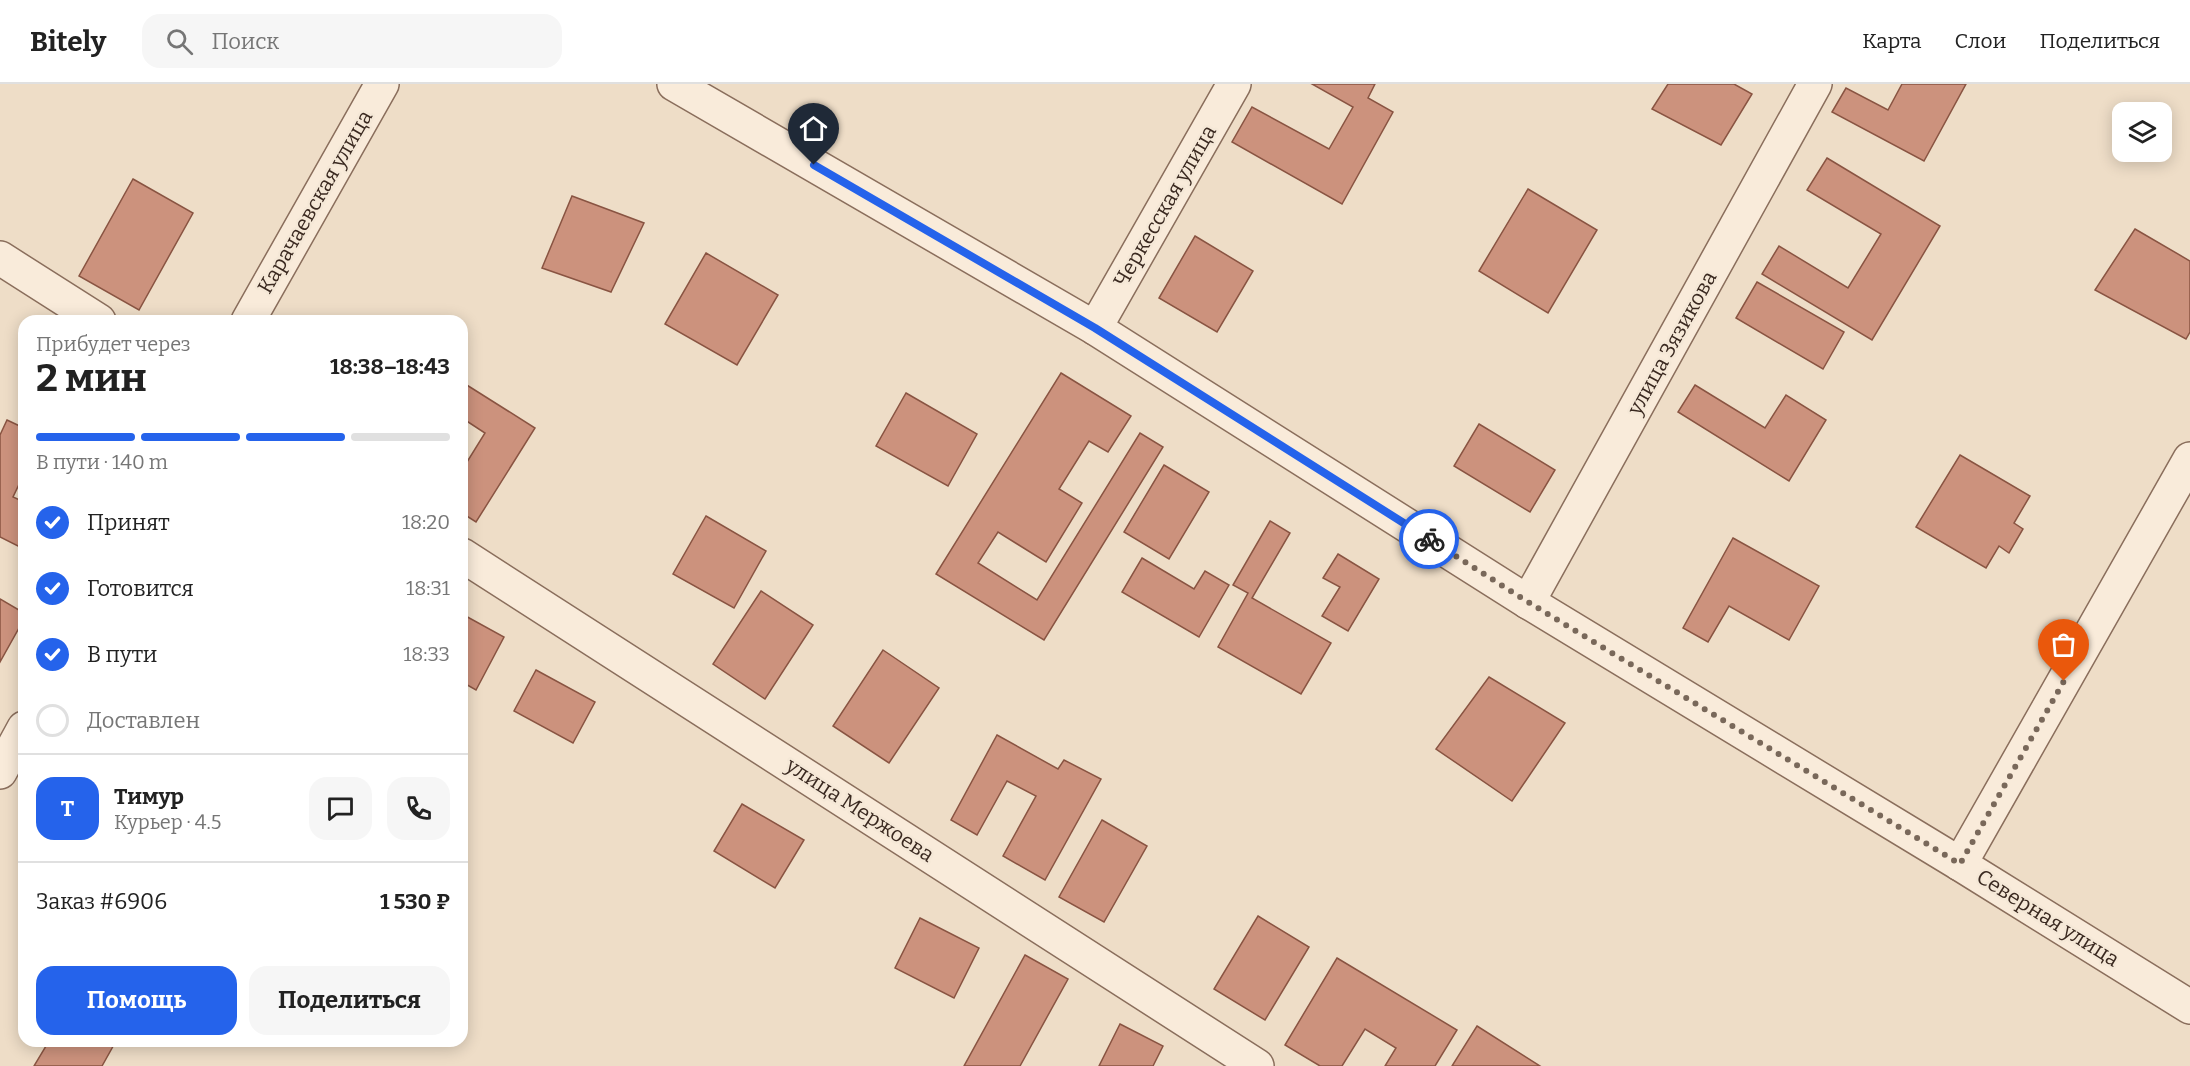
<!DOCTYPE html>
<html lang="ru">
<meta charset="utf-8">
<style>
:root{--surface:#fff;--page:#f6f6f6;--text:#222;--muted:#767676;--line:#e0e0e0;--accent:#2563eb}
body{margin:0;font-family:Bitter,serif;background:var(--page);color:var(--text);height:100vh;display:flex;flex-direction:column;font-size:22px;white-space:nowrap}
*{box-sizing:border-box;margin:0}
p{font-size:20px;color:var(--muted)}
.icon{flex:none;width:33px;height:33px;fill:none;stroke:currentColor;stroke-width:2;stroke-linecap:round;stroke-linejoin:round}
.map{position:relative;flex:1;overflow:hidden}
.drawer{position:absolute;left:18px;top:231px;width:450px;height:732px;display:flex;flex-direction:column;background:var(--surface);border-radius:18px;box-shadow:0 3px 15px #0003}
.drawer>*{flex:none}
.tools{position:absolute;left:2112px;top:18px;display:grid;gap:12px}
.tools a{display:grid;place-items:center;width:60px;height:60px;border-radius:12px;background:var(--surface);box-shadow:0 3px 15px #0003;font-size:30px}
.pin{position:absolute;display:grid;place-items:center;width:51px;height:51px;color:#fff;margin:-62px -26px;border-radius:50% 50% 50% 0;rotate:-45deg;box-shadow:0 0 6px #0007}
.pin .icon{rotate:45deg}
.courier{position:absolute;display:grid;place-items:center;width:60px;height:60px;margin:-30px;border:4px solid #2563eb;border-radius:50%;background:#fff;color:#222;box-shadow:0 2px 8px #0007}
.headline em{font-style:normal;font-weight:700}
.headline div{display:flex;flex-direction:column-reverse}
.headline{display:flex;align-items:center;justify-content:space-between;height:102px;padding:0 18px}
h1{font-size:39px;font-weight:700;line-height:45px}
.bar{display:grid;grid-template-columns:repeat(4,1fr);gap:9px 6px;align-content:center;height:72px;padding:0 18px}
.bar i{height:8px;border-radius:4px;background:var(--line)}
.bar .selected{background:var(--accent)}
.bar p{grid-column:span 4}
.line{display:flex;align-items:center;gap:15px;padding:0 18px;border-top:2px solid var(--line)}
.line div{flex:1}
.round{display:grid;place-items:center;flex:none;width:63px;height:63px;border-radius:18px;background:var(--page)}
ol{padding:0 18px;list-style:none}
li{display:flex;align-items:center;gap:18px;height:66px}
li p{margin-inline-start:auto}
li .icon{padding:6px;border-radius:50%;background:var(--accent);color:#fff;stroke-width:4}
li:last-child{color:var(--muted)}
li i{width:33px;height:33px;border:3px solid var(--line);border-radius:50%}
.primary-button{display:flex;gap:12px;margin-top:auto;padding:12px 18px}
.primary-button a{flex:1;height:69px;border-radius:18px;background:var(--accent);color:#fff;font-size:24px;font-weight:700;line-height:69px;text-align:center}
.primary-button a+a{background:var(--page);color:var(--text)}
header{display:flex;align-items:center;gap:36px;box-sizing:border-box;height:84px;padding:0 30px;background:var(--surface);border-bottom:2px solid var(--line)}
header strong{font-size:28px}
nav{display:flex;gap:33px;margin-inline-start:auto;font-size:21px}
.search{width:420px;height:54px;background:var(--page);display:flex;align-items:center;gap:15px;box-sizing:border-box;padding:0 21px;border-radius:18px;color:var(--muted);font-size:22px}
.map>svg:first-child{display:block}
.building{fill:#cc927d;stroke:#895442;stroke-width:1.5}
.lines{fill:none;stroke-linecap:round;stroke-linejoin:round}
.minor-casing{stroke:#8a6e5c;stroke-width:36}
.minor{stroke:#f9ebda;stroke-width:33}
.done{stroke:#79685a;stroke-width:6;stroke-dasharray:0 10.8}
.route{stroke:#2563eb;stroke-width:8}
.labels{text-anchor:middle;stroke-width:5;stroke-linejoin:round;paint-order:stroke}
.street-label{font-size:21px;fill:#3a2920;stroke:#f5e8d7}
</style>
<header>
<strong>Bitely</strong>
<div class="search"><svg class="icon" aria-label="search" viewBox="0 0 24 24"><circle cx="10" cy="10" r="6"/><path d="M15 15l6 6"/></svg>Поиск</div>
<nav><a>Карта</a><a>Слои</a><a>Поделиться</a></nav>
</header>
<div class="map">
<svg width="2190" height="982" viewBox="0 0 2190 982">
<rect width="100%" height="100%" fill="#eeddc7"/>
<!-- building -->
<g class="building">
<polygon points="1312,0 1375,0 1368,14 1393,28 1342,120 1232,58 1252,23 1329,65 1353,23"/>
<polygon points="1668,0 1734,0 1752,10 1721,61 1652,25"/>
<polygon points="1902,0 1966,0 1924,77 1832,28 1846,4 1888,26"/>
<polygon points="1827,74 1940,142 1872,256 1762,190 1779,162 1848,204 1881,150 1807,106"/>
<polygon points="133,95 193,129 139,226 79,192"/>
<polygon points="1528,105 1597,146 1548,229 1479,187"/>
<polygon points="572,112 644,139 611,208 542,184"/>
<polygon points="2135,145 2190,177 2190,248 2186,255 2095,206"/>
<polygon points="1195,152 1253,187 1217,248 1159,214"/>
<polygon points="706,169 778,211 737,281 665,240"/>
<polygon points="1757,198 1844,248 1823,285 1736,234"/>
<polygon points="1061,289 1131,332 1108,368 1089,357 1059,405 1082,419 1046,478 998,448 978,479 1037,516 1140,349 1163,363 1044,556 936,490"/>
<polygon points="462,298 535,344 476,438 462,429 462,386 485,349 462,334"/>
<polygon points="1695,301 1765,344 1786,311 1826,336 1789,397 1678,328"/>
<polygon points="906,309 977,350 948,402 876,362"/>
<polygon points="7,336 24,344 24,390 13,413 24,418 24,465 0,453 0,351"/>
<polygon points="1479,340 1555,386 1530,428 1454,382"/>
<polygon points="1960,371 2030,412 2014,439 2023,445 2009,469 1999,462 1986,484 1916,443"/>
<polygon points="1164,381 1209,408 1169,475 1124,448"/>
<polygon points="706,432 766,467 734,524 673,490"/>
<polygon points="1270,437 1290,449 1252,514 1331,559 1301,610 1218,563 1248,509 1233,501"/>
<polygon points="1733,454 1819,502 1789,556 1729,522 1708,558 1683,544"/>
<polygon points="1338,470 1379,495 1348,547 1322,532 1340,503 1323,494"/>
<polygon points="1142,474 1194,505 1205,487 1229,501 1199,553 1122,508"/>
<polygon points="761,507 813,541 765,615 713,580"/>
<polygon points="0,515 24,529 24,535 0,578"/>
<polygon points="462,530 504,553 476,606 462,598"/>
<polygon points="883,566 939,604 889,679 833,642"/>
<polygon points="536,586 595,618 573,659 514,627"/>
<polygon points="1489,593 1565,639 1512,717 1436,665"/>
<polygon points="997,651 1058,685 1064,676 1101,695 1045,796 1003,772 1036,712 1007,697 977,751 951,736"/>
<polygon points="742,720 804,756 775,804 714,767"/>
<polygon points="1102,736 1147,762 1104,838 1059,813"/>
<polygon points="1258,832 1309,863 1265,936 1214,905"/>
<polygon points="920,834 979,864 954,914 895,884"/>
<polygon points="1025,871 1068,895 1020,982 964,982"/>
<polygon points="1337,874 1457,946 1435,982 1385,982 1396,964 1365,945 1342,982 1320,982 1285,961"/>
<polygon points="1120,940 1163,962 1153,982 1099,982"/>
<polygon points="1477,942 1540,982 1452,982"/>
<polygon points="49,957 116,957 102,982 34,982"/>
</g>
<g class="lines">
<defs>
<g id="minor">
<polyline points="674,0 1095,244 1528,518 1960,780 2190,923"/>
<polyline points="0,174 99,237"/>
<polyline points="248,237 382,0"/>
<polyline points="1095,244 1234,0"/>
<polyline points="462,471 1257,982"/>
<polyline points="1528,518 1815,0"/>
<polyline points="0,688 24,644"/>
<polyline points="1960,780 2190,375"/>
</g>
</defs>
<!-- minor casing -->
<use href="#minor" class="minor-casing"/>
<!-- minor -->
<use href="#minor" class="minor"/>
</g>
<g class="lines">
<!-- done -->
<polyline class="done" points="1429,455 1528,518 1960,780 2064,597"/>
<!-- route -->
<polyline class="route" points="814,81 1095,244 1429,455"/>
</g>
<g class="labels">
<!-- street labels -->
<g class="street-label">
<text transform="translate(315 118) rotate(-60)" y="7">Карачаевская улица</text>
<text transform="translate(1165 122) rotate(-60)" y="7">Черкесская улица</text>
<text transform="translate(1672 259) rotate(-61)" y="7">улица Зязикова</text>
<text transform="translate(860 726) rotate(33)" y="7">улица Мержоева</text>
<text transform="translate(2048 834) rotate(32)" y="7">Северная улица</text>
</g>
</g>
</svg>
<div class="tools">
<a><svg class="icon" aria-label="layers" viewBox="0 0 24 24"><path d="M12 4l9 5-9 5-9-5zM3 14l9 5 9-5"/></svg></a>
</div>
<div class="pin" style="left:2064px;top:597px;background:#ea580c"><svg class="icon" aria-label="bag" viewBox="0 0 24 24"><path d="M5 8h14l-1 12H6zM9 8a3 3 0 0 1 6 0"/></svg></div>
<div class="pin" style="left:814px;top:81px;background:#1f2937"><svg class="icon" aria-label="home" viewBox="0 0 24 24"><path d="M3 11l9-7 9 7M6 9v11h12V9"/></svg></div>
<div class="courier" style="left:1429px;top:455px"><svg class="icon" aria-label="bike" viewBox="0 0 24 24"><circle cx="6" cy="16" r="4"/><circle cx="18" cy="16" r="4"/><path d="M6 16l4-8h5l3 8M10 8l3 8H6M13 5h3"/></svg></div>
<section class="drawer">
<div class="headline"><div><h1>2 мин</h1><p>Прибудет через</p></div><em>18:38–18:43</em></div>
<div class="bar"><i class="selected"></i><i class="selected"></i><i class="selected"></i><i></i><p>В пути · 140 m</p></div>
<ol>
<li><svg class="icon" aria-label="check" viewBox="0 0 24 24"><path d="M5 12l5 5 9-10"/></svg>Принят<p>18:20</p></li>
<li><svg class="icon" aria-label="check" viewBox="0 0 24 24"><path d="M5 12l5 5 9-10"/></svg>Готовится<p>18:31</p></li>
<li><svg class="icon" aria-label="check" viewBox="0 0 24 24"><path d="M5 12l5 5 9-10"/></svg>В пути<p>18:33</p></li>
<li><i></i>Доставлен</li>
</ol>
<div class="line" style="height:108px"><b class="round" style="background:var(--accent);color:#fff">Т</b><div><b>Тимур</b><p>Курьер · 4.5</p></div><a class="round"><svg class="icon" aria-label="chat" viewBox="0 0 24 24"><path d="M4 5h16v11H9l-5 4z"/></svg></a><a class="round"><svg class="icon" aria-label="phone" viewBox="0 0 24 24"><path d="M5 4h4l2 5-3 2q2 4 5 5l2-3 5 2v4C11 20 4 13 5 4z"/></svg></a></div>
<div class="line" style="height:78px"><div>Заказ #6906</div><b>1 530 ₽</b></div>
<div class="primary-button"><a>Помощь</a><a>Поделиться</a></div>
</section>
</div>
